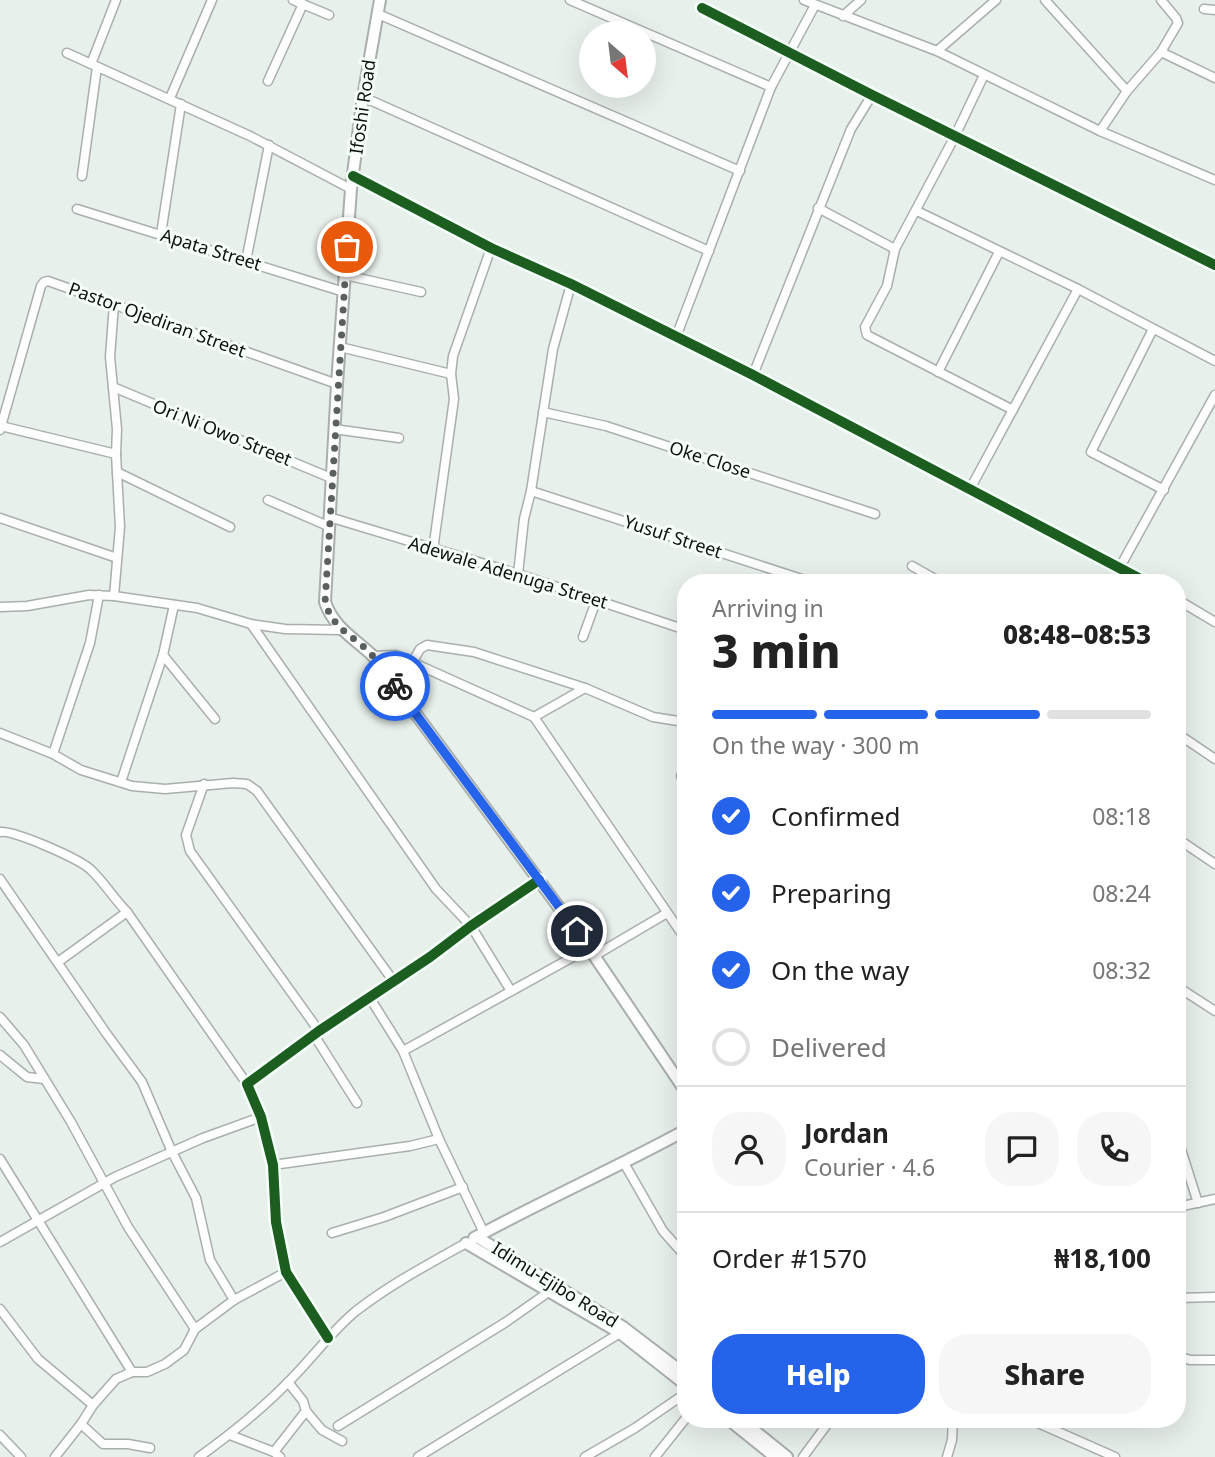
<!DOCTYPE html>
<meta charset="utf-8">
<style>
:root{--surface:#fff;--page:#f6f6f6;--text:#222;--muted:#767676;--line:#e0e0e0;--accent:#2563eb}
body{margin:0;font-family:"Noto Sans",sans-serif;background:var(--page);color:var(--text);height:100vh;display:flex;flex-direction:column;font-size:26px;white-space:nowrap}
*{box-sizing:border-box;margin:0}
p{font-size:23px;color:var(--muted)}
.icon{flex:none;width:38px;height:38px;fill:none;stroke:currentColor;stroke-width:2;stroke-linecap:round;stroke-linejoin:round}
.map{position:relative;flex:1;overflow:hidden}
.drawer{position:absolute;left:677px;top:574px;width:509px;height:854px;display:flex;flex-direction:column;background:var(--surface);border-radius:28px;box-shadow:0 7px 28px #0002}
.drawer>*{flex:none}
.needle{width:46px;rotate:152deg}
.buttons{position:absolute;left:579px;top:21px;display:grid;gap:14px}
.buttons a{display:grid;place-items:center;width:77px;height:77px;border-radius:50%;background:var(--surface);box-shadow:0 7px 28px #0002;font-size:35px}
.pin{position:absolute;display:grid;place-items:center;width:60px;height:60px;color:#fff;margin:-30px;border:4px solid #fff;border-radius:50%;box-shadow:0 2px 7px #0007}
.courier{position:absolute;display:grid;place-items:center;width:70px;height:70px;margin:-35px;border:5px solid #2563eb;border-radius:50%;background:#fff;color:#222;box-shadow:0 2px 9px #0007}
.summary em{font-style:normal;font-weight:800}
.summary div{display:flex;flex-direction:column-reverse}
.summary{display:flex;align-items:center;justify-content:space-between;height:119px;padding:0 35px}
h1{font-size:46px;font-weight:800;line-height:52px}
.bar{display:grid;grid-template-columns:repeat(4,1fr);gap:10px 7px;align-content:center;height:84px;padding:0 35px}
.bar i{height:9px;border-radius:5px;background:var(--line)}
.bar .active{background:var(--accent)}
.bar p{grid-column:span 4}
.line{display:flex;align-items:center;gap:18px;padding:0 35px;border-top:2px solid var(--line)}
.line div{flex:1}
.round{display:grid;place-items:center;flex:none;width:74px;height:74px;border-radius:28px;background:var(--page)}
ol{padding:0 35px;list-style:none}
li{display:flex;align-items:center;gap:21px;height:77px}
li p{margin-inline-start:auto}
li .icon{padding:7px;border-radius:50%;background:var(--accent);color:#fff;stroke-width:4}
li:last-child{color:var(--muted)}
li i{width:38px;height:38px;border:4px solid var(--line);border-radius:50%}
.primary-button{display:flex;gap:14px;margin-top:auto;padding:14px 35px}
.primary-button a{flex:1;height:80px;border-radius:28px;background:var(--accent);color:#fff;font-size:28px;font-weight:800;line-height:80px;text-align:center}
.primary-button a+a{background:var(--page);color:var(--text)}
.map>svg:first-child{display:block}
.lines{fill:none;stroke-linecap:round;stroke-linejoin:round}
.minor-casing{stroke:#a9afac;stroke-width:11}
.major-casing{stroke:#a9afac;stroke-width:14}
.minor{stroke:#fcfdfc;stroke-width:8}
.major{stroke:#fcfdfc;stroke-width:10}
.cycleway-casing{stroke:#f5fff9;stroke-width:15}
.cycleway{stroke:#1b5e20;stroke-width:10}
.done{stroke:#5a605c;stroke-width:7;stroke-dasharray:0 12.6}
.route{stroke:#2563eb;stroke-width:9}
.labels{text-anchor:middle;stroke-width:6;stroke-linejoin:round;paint-order:stroke}
.street-label{font-size:18px;fill:#0d120f;stroke:#f5fff9}
</style>
<div class="map">
<svg width="1215" height="1457" viewBox="0 0 1215 1457">
<rect width="100%" height="100%" fill="#e8f0eb"/>
<g class="lines">
<defs>
<g id="minor">
<polyline points="293,0 329,15"/>
<polyline points="570,0 771,87"/>
<polyline points="804,0 937,51 1100,131 1215,180"/>
<polyline points="1045,0 1127,91"/>
<polyline points="702,8 872,95 1215,265"/>
<polyline points="1204,9 1215,10"/>
<polyline points="378,14 740,171"/>
<polyline points="843,16 861,0"/>
<polyline points="937,51 996,0"/>
<polyline points="1161,52 1215,78"/>
<polyline points="67,53 250,136 351,189"/>
<polyline points="91,64 116,0"/>
<polyline points="984,75 955,136 895,249 887,286 865,327 867,335 1013,410"/>
<polyline points="268,81 303,4"/>
<polyline points="363,97 709,251"/>
<polyline points="170,98 212,0"/>
<polyline points="1100,131 1127,91 1161,52 1178,23 1176,18 1161,0"/>
<polyline points="82,176 97,67"/>
<polyline points="353,176 491,248 571,284 753,375 1148,583"/>
<polyline points="818,208 895,249"/>
<polyline points="77,209 344,292"/>
<polyline points="917,211 1078,289 1215,361"/>
<polyline points="161,234 181,104"/>
<polyline points="246,261 269,145"/>
<polyline points="345,275 421,292"/>
<polyline points="1153,329 1091,452 1164,490"/>
<polyline points="676,337 771,87 815,5"/>
<polyline points="340,347 451,374"/>
<polyline points="938,372 999,252"/>
<polyline points="753,375 851,129 872,95"/>
<polyline points="113,387 331,478"/>
<polyline points="543,412 606,426 875,514"/>
<polyline points="1,426 116,454"/>
<polyline points="334,429 399,438"/>
<polyline points="0,430 41,286 44,282 48,281 337,384"/>
<polyline points="117,472 230,527"/>
<polyline points="531,491 814,583"/>
<polyline points="969,491 1078,289"/>
<polyline points="268,500 328,526"/>
<polyline points="329,517 518,574 686,630"/>
<polyline points="0,518 117,558"/>
<polyline points="433,550 454,399 451,374 453,356 491,248"/>
<polyline points="912,566 942,583"/>
<polyline points="1120,567 1215,395"/>
<polyline points="518,574 524,519 531,491 553,349 571,284"/>
<polyline points="114,596 120,527 116,454 117,429 110,357 114,304"/>
<polyline points="1178,600 1215,622"/>
<polyline points="0,607 27,606 89,595 114,596 197,608 251,624 285,629 340,630"/>
<polyline points="251,624 436,889 471,926 511,991"/>
<polyline points="583,637 596,601"/>
<polyline points="163,655 215,719"/>
<polyline points="373,656 396,655 534,717 585,688 653,717 678,721 686,725"/>
<polyline points="412,663 420,649 427,645 474,652 585,688"/>
<polyline points="534,717 686,940"/>
<polyline points="0,733 53,754 81,770 132,786 165,789 233,783 247,784 257,791 394,982"/>
<polyline points="1178,734 1215,759"/>
<polyline points="53,754 90,643 99,595"/>
<polyline points="681,776 686,787"/>
<polyline points="121,782 163,655 174,605"/>
<polyline points="204,784 186,835 190,851 319,1031"/>
<path d="M0,832C14,830 80,859 91,870C104,882 114,899 127,912L247,1084"/>
<polyline points="1178,839 1215,864"/>
<polyline points="0,879 106,1033 142,1082 172,1152 196,1198 210,1260 234,1300 286,1272"/>
<polyline points="594,956 667,913"/>
<polyline points="58,962 127,912"/>
<polyline points="1178,987 1215,1011"/>
<polyline points="370,998 403,1051 439,1139 484,1233"/>
<polyline points="0,1017 24,1045 71,1122 128,1227 195,1329"/>
<polyline points="314,1035 357,1103"/>
<polyline points="403,1051 589,948"/>
<polyline points="0,1055 27,1077 44,1079"/>
<polyline points="1178,1140 1198,1203"/>
<polyline points="0,1159 132,1372"/>
<polyline points="624,1163 663,1231 686,1257"/>
<polyline points="273,1165 410,1146 439,1139"/>
<polyline points="1178,1207 1215,1199"/>
<polyline points="332,1233 384,1217 463,1187"/>
<polyline points="0,1242 115,1177 203,1138 261,1117"/>
<polyline points="1178,1298 1215,1297"/>
<polyline points="0,1309 38,1359 93,1405 81,1424 55,1457"/>
<polyline points="328,1338 286,1272 276,1222 273,1165 261,1117 247,1084 319,1031 430,957 471,926 539,880"/>
<polyline points="1178,1356 1190,1360 1215,1360"/>
<polyline points="93,1405 116,1379 132,1372 147,1372 165,1364 184,1350 195,1329 234,1300"/>
<polyline points="306,1411 322,1430 342,1441"/>
<polyline points="1029,1419 1115,1457"/>
<polyline points="81,1424 103,1444 128,1444 150,1448"/>
<polyline points="338,1426 506,1322 550,1291"/>
<polyline points="0,1435 21,1457"/>
<polyline points="230,1435 274,1452 280,1457"/>
<polyline points="274,1452 306,1411 303,1401 288,1382"/>
<path d="M199,1457C234,1432 267,1405 297,1373C317,1352 334,1329 356,1311C391,1284 427,1265 466,1243"/>
<polyline points="418,1457 620,1333"/>
<polyline points="585,1457 635,1428 686,1393"/>
<polyline points="655,1457 686,1418"/>
<polyline points="803,1457 831,1419"/>
<polyline points="947,1457 952,1440 953,1419"/>
</g>
<g id="major">
<path d="M380,0L363,97L351,189L337,384L325,602C334,628 354,638 373,656L589,948L686,1092"/>
<polyline points="477,1237 623,1327 686,1375"/>
<path d="M474,1238C544,1200 616,1168 686,1130"/>
<polyline points="466,1243 620,1333 686,1385"/>
<polyline points="728,1419 775,1457"/>
<polyline points="740,1419 787,1457"/>
</g>
</defs>
<!-- minor casing -->
<use href="#minor" class="minor-casing"/>
<!-- major casing -->
<use href="#major" class="major-casing"/>
<!-- minor -->
<use href="#minor" class="minor"/>
<!-- major -->
<use href="#major" class="major"/>
<defs>
<g id="cycleway">
<polyline points="702,8 872,95 1215,265"/>
<polyline points="353,176 491,248 571,284 753,375 1148,583"/>
<polyline points="328,1338 286,1272 276,1222 273,1165 261,1117 247,1084 319,1031 430,957 471,926 539,880"/>
</g>
</defs>
<!-- cycleway casing -->
<use href="#cycleway" class="cycleway-casing"/>
<!-- cycleway -->
<use href="#cycleway" class="cycleway"/>
</g>
<g class="lines">
<!-- done -->
<path class="done" d="M347,247L325,603C336,633 353,634 372,655C381,665 388,676 395,686"/>
<!-- route -->
<polyline class="route" points="395,686 577,931"/>
</g>
<g class="labels">
<!-- street labels -->
<g class="street-label">
<text transform="translate(363 107) rotate(-82)" y="6">Ifoshi Road</text>
<text transform="translate(211 250) rotate(17)" y="6">Apata Street</text>
<text transform="translate(157 320) rotate(20)" y="6">Pastor Ojediran Street</text>
<text transform="translate(222 433) rotate(22)" y="6">Ori Ni Owo Street</text>
<text transform="translate(710 460) rotate(18)" y="6">Oke Close</text>
<text transform="translate(673 537) rotate(18)" y="6">Yusuf Street</text>
<text transform="translate(508 573) rotate(17)" y="6">Adewale Adenuga Street</text>
<text transform="translate(555 1285) rotate(32)" y="6">Idimu-Ejibo Road</text>
</g>
</g>
</svg>
<div class="buttons">
<a><svg class="needle" viewBox="-14 -14 28 28"><path d="M0-13l5 13h-10z" fill="#e53935"/><path d="M0 13l5-13h-10z" fill="#767676"/></svg></a>
</div>
<div class="pin" style="left:347px;top:247px;background:#ea580c"><svg class="icon" aria-label="bag" viewBox="0 0 24 24"><path d="M5 8h14l-1 12H6zM9 8a3 3 0 0 1 6 0"/></svg></div>
<div class="pin" style="left:577px;top:931px;background:#1f2937"><svg class="icon" aria-label="home" viewBox="0 0 24 24"><path d="M3 11l9-7 9 7M6 9v11h12V9"/></svg></div>
<div class="courier" style="left:395px;top:686px"><svg class="icon" aria-label="bike" viewBox="0 0 24 24"><circle cx="6" cy="16" r="4"/><circle cx="18" cy="16" r="4"/><path d="M6 16l4-8h5l3 8M10 8l3 8H6M13 5h3"/></svg></div>
<section class="drawer">
<div class="summary"><div><h1>3 min</h1><p>Arriving in</p></div><em>08:48–08:53</em></div>
<div class="bar"><i class="active"></i><i class="active"></i><i class="active"></i><i></i><p>On the way · 300 m</p></div>
<ol>
<li><svg class="icon" aria-label="check" viewBox="0 0 24 24"><path d="M5 12l5 5 9-10"/></svg>Confirmed<p>08:18</p></li>
<li><svg class="icon" aria-label="check" viewBox="0 0 24 24"><path d="M5 12l5 5 9-10"/></svg>Preparing<p>08:24</p></li>
<li><svg class="icon" aria-label="check" viewBox="0 0 24 24"><path d="M5 12l5 5 9-10"/></svg>On the way<p>08:32</p></li>
<li><i></i>Delivered</li>
</ol>
<div class="line" style="height:126px"><a class="round"><svg class="icon" aria-label="person" viewBox="0 0 24 24"><circle cx="12" cy="8" r="4"/><path d="M4 21q1-7 8-7t8 7"/></svg></a><div><b>Jordan</b><p>Courier · 4.6</p></div><a class="round"><svg class="icon" aria-label="chat" viewBox="0 0 24 24"><path d="M4 5h16v11H9l-5 4z"/></svg></a><a class="round"><svg class="icon" aria-label="phone" viewBox="0 0 24 24"><path d="M5 4h4l2 5-3 2q2 4 5 5l2-3 5 2v4C11 20 4 13 5 4z"/></svg></a></div>
<div class="line" style="height:91px"><div>Order #1570</div><b>₦18,100</b></div>
<div class="primary-button"><a>Help</a><a>Share</a></div>
</section>
</div>
